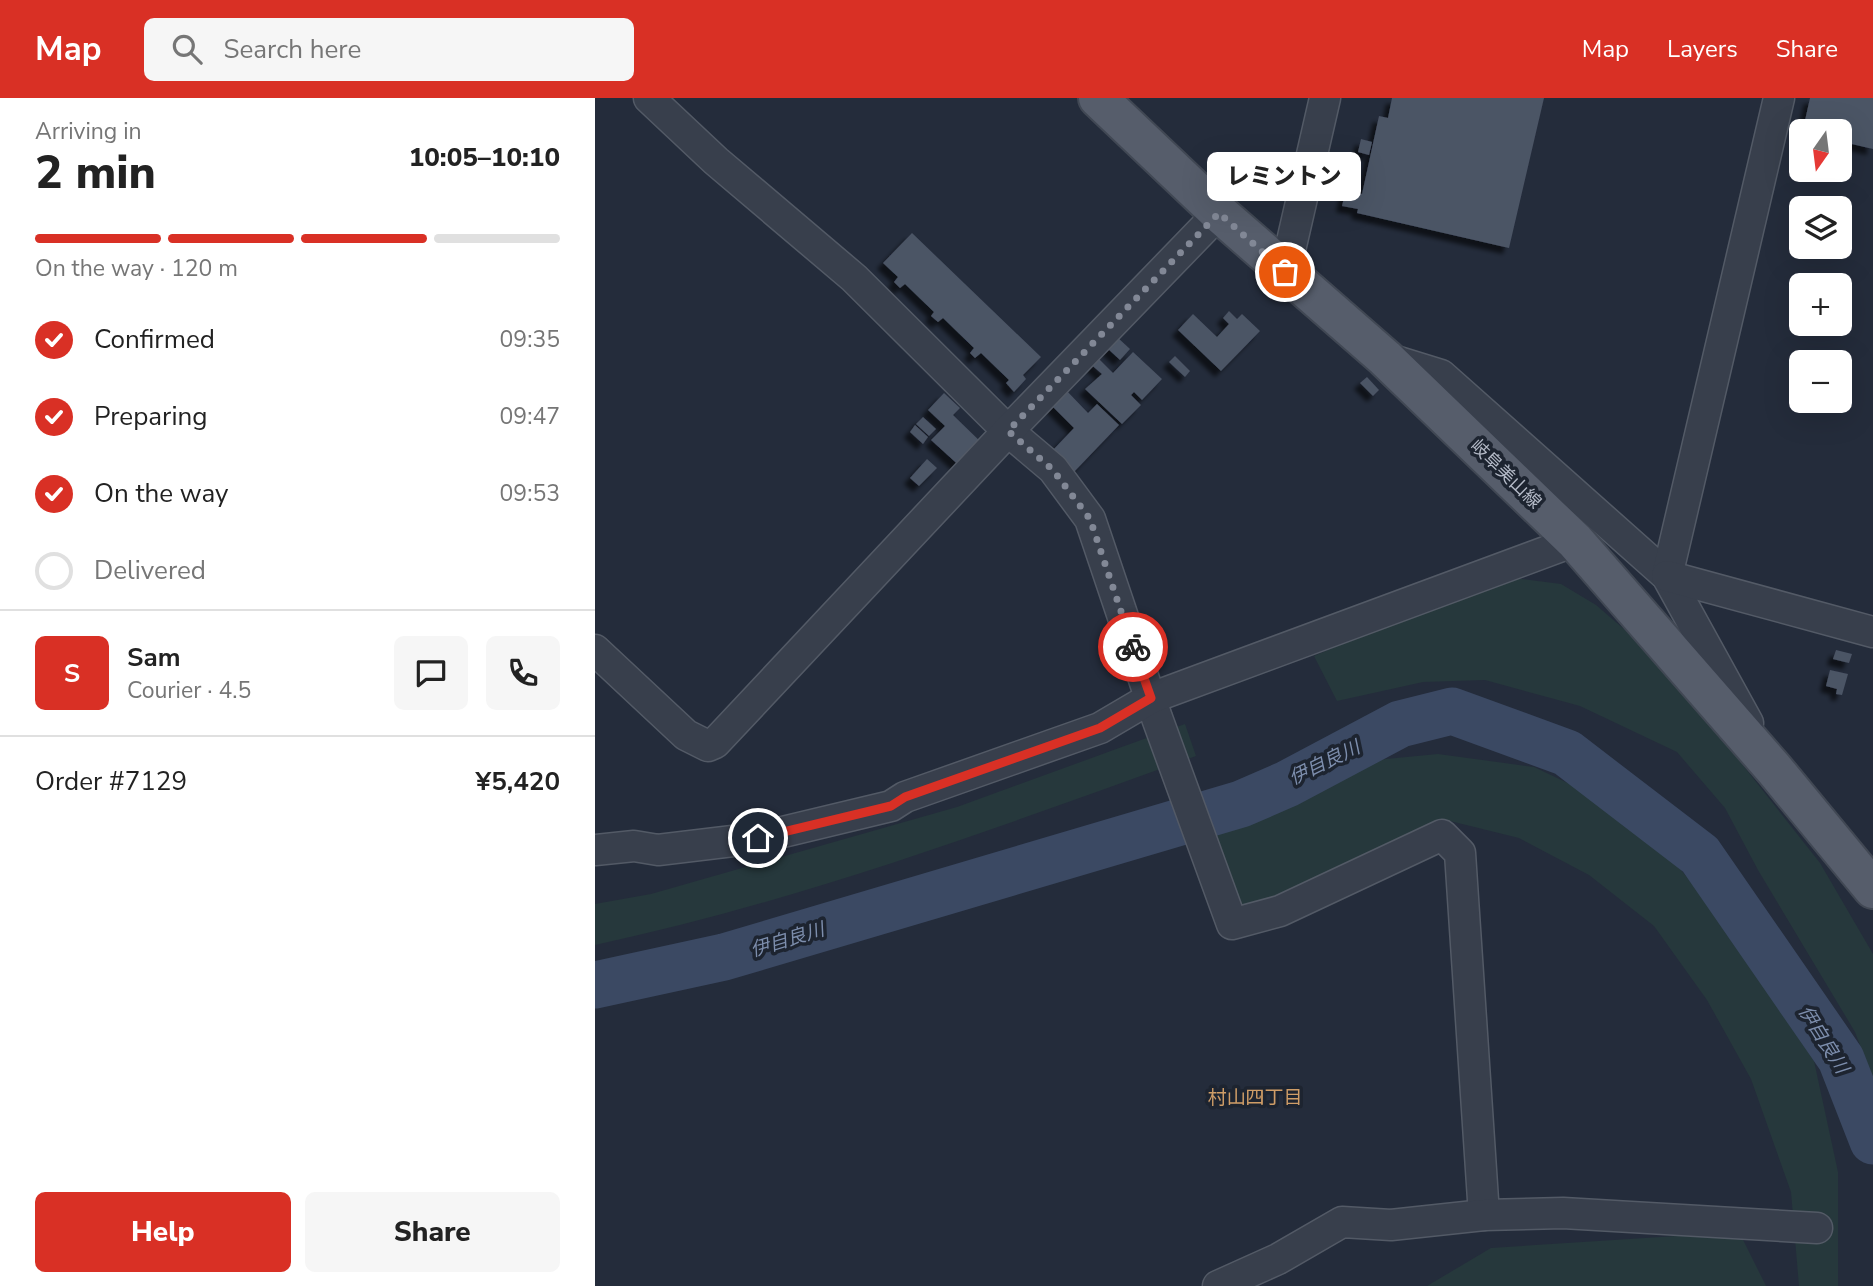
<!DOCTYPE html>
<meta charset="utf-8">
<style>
:root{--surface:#fff;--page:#f6f6f6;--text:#222;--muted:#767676;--line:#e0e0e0;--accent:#d93025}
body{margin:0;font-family:"Nunito Sans","Noto Sans JP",sans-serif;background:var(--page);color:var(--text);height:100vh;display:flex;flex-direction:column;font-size:26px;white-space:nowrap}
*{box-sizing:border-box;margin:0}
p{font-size:23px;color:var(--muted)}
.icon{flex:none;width:38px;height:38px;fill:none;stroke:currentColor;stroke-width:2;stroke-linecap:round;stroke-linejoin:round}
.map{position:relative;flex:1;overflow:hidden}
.details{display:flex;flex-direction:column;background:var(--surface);width:595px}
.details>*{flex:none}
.needle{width:46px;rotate:194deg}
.controls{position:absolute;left:1194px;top:21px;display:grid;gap:14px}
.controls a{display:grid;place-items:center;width:63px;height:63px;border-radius:10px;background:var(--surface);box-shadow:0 7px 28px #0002;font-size:35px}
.pin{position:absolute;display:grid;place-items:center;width:60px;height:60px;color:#fff;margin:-30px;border:4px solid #fff;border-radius:50%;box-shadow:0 2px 7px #0007}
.courier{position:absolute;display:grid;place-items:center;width:70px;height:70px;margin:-35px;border:5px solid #d93025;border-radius:50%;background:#fff;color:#222;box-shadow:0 2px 9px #0007}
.bubble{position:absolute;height:49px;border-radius:10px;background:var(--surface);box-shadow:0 7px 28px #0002;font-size:23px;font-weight:800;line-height:49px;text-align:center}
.overview em{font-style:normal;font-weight:800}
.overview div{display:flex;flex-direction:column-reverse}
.overview{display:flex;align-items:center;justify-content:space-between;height:119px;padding:0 35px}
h1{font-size:46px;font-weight:800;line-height:52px}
.bar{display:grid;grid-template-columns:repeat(4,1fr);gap:10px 7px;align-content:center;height:84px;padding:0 35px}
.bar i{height:9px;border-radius:5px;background:var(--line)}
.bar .active{background:var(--accent)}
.bar p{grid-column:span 4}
.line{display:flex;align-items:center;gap:18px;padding:0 35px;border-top:2px solid var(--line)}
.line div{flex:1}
.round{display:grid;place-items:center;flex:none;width:74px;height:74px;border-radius:10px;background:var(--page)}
ol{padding:0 35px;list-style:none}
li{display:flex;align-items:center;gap:21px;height:77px}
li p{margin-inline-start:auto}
li .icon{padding:7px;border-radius:50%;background:var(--accent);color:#fff;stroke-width:4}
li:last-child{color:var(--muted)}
li i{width:38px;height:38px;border:4px solid var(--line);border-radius:50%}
.cta{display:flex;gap:14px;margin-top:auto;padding:14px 35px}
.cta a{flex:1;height:80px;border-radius:10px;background:var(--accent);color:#fff;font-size:28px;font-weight:800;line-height:80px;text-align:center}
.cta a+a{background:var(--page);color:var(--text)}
header{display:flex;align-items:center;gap:42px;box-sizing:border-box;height:98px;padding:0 35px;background:var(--accent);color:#fff}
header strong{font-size:33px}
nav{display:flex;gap:38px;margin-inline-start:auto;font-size:24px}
.search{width:490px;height:63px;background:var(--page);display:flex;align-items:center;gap:18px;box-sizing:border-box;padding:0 24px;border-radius:10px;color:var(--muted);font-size:26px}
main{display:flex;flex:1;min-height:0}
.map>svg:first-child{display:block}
.green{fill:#26383c}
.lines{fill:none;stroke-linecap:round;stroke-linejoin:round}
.river{stroke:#3b4963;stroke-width:47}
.building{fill:#4b5465;filter:url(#shadow)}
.minor-casing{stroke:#535a66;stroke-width:33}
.primary-casing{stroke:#414854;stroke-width:42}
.minor{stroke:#383f4c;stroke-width:30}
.primary{stroke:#565d6b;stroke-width:38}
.done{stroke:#828896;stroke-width:7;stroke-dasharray:0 12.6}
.route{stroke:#d93025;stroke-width:9}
.labels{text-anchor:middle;stroke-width:7;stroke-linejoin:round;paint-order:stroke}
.street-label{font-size:18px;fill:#b4bac7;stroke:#1d2430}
.water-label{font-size:19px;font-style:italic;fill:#7d8ead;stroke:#1d2430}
.neighbourhood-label{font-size:19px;fill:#cf9d67;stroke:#1d2430}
</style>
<header>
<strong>Map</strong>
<div class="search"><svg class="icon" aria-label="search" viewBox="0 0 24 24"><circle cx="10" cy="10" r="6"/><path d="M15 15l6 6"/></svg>Search here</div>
<nav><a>Map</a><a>Layers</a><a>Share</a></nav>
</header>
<main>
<section class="details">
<div class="overview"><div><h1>2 min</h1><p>Arriving in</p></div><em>10:05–10:10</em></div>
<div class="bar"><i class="active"></i><i class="active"></i><i class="active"></i><i></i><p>On the way · 120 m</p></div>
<ol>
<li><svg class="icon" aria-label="check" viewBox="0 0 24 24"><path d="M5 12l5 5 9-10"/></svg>Confirmed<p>09:35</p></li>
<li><svg class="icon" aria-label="check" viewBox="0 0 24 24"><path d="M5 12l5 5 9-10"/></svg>Preparing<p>09:47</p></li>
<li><svg class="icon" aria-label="check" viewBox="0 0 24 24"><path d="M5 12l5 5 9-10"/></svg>On the way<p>09:53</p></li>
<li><i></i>Delivered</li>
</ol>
<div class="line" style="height:126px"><b class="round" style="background:var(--accent);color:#fff">S</b><div><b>Sam</b><p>Courier · 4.5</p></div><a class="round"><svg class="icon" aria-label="chat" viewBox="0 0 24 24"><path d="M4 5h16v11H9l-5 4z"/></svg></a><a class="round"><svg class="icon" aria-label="phone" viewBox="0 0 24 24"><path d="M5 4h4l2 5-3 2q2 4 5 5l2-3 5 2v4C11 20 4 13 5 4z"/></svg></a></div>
<div class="line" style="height:91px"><div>Order #7129</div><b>¥5,420</b></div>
<div class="cta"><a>Help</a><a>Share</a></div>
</section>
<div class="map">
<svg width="1278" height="1188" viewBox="0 0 1278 1188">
<defs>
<filter id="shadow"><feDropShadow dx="-6" dy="6" stdDeviation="2" flood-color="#0009"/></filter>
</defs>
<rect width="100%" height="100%" fill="#242c3b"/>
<!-- green -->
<g class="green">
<polygon points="919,480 966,486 1001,507 1065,562 1225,765 1278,856 1278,981 1260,934 1163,772 1130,710 1082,654 985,608 890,582 828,584 742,603 719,558 881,488"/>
<path d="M590,626L601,658C404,729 206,803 0,847V806L56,796L362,709Z"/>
<polygon points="843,656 939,669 1002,699 1081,766 1124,818 1219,963 1243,1074 1243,1188 1204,1188 1196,1094 1156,981 1112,902 1059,828 994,777 924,740 855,723 817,734 685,801 658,811 640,803 613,739 770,663"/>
<polygon points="1144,1134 1171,1188 832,1188 896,1150"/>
</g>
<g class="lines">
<!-- river -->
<polyline class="river" points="0,887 129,859 646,706 692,686 805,626 857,613 972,655 1105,757 1246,961 1278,1043"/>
</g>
<!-- building -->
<g class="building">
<polygon points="797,0 949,0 914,150 762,115 763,111 747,108 751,92 767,96 784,18 793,20"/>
<polygon points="1215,0 1278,0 1278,51 1244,43 1244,33 1213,33 1214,28 1209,27"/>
<polygon points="766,41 777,44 774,57 763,54"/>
<polygon points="317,135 446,259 428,277 431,281 419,294 411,285 414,282 386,255 380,260 375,255 379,250 348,220 343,224 336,218 339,214 310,186 305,190 299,184 303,179 288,165"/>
<polygon points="634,213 642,221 647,216 665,233 626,273 583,232 598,216 622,239 634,226 628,220"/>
<polygon points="522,239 535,251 525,262 511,249"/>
<polygon points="538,254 567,281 547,302 539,294 536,297 546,307 527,326 490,291 507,276 493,264 500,257 518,275"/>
<polygon points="580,258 595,273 590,279 574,264"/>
<polygon points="772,279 784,292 778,298 765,285"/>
<polygon points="470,291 493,315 502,306 524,327 478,375 457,353 479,330 455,306"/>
<polygon points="349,295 365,310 358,317 391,349 369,372 336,342 350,328 333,312"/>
<polygon points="328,319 341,331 334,338 321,326"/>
<polygon points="320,327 333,339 328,346 315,334"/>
<polygon points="332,361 342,370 324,388 315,380"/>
<polygon points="1241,552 1257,556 1254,565 1238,561"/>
<polygon points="1235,572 1253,576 1247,597 1241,596 1242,591 1231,588"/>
</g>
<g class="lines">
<defs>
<g id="minor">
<polyline points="54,0 121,63 259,180 413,333 458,371 495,421 562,620 637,826 685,813 847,737 865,755 889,1117"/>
<polyline points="690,174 730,0"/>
<polyline points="791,260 846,277 1072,478 1153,625"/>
<polyline points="1072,478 1184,0"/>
<polyline points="1072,478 1278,534"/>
<polyline points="0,552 91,637 113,648 120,645 413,333 624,115"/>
<polyline points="0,752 39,748 63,752 163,740 296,708 310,699 505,630 556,600 980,443"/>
<polyline points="623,1188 683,1161 747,1124 796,1127 889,1117 968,1115 1222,1130"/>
</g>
<polyline id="primary" points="503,0 624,115 790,260 980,443 1179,671 1278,791"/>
</defs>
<!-- minor casing -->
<use href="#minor" class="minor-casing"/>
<!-- primary casing -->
<use href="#primary" class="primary-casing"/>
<!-- minor -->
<use href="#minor" class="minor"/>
<!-- primary -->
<use href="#primary" class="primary"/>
</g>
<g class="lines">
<!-- done -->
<polyline class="done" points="538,549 495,421 458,372 413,333 624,115 690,174"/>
<!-- route -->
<polyline class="route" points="163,740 296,708 310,699 505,630 556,600 538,549"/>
</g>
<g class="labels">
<!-- street labels -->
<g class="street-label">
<text transform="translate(911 376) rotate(44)" y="6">岐阜美山線</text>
</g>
<!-- water labels -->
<g class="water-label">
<text transform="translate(729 664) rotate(-26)" y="7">伊自良川</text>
<text transform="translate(192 841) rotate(-17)" y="7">伊自良川</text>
<text transform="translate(1229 941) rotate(58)" y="7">伊自良川</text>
</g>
<!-- neighbourhood labels -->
<g class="neighbourhood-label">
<text x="660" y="1006">村山四丁目</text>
</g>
</g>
</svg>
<div class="controls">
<a><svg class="needle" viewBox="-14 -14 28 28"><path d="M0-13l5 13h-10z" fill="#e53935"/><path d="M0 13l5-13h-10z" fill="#767676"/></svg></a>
<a><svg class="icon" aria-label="layers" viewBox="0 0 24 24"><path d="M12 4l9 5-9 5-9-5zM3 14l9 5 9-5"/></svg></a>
<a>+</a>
<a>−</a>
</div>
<div class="pin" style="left:690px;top:174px;background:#ea580c"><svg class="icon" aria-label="bag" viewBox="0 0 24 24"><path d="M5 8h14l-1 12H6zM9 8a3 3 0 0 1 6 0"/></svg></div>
<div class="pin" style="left:163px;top:740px;background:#1f2937"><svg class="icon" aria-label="home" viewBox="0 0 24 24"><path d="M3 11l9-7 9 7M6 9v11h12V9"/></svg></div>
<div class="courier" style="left:538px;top:549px"><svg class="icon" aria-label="bike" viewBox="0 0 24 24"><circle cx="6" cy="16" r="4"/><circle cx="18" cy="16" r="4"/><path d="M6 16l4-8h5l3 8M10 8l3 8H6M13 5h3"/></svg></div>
<div class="bubble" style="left:612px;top:54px;width:154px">レミントン</div>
</div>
</main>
